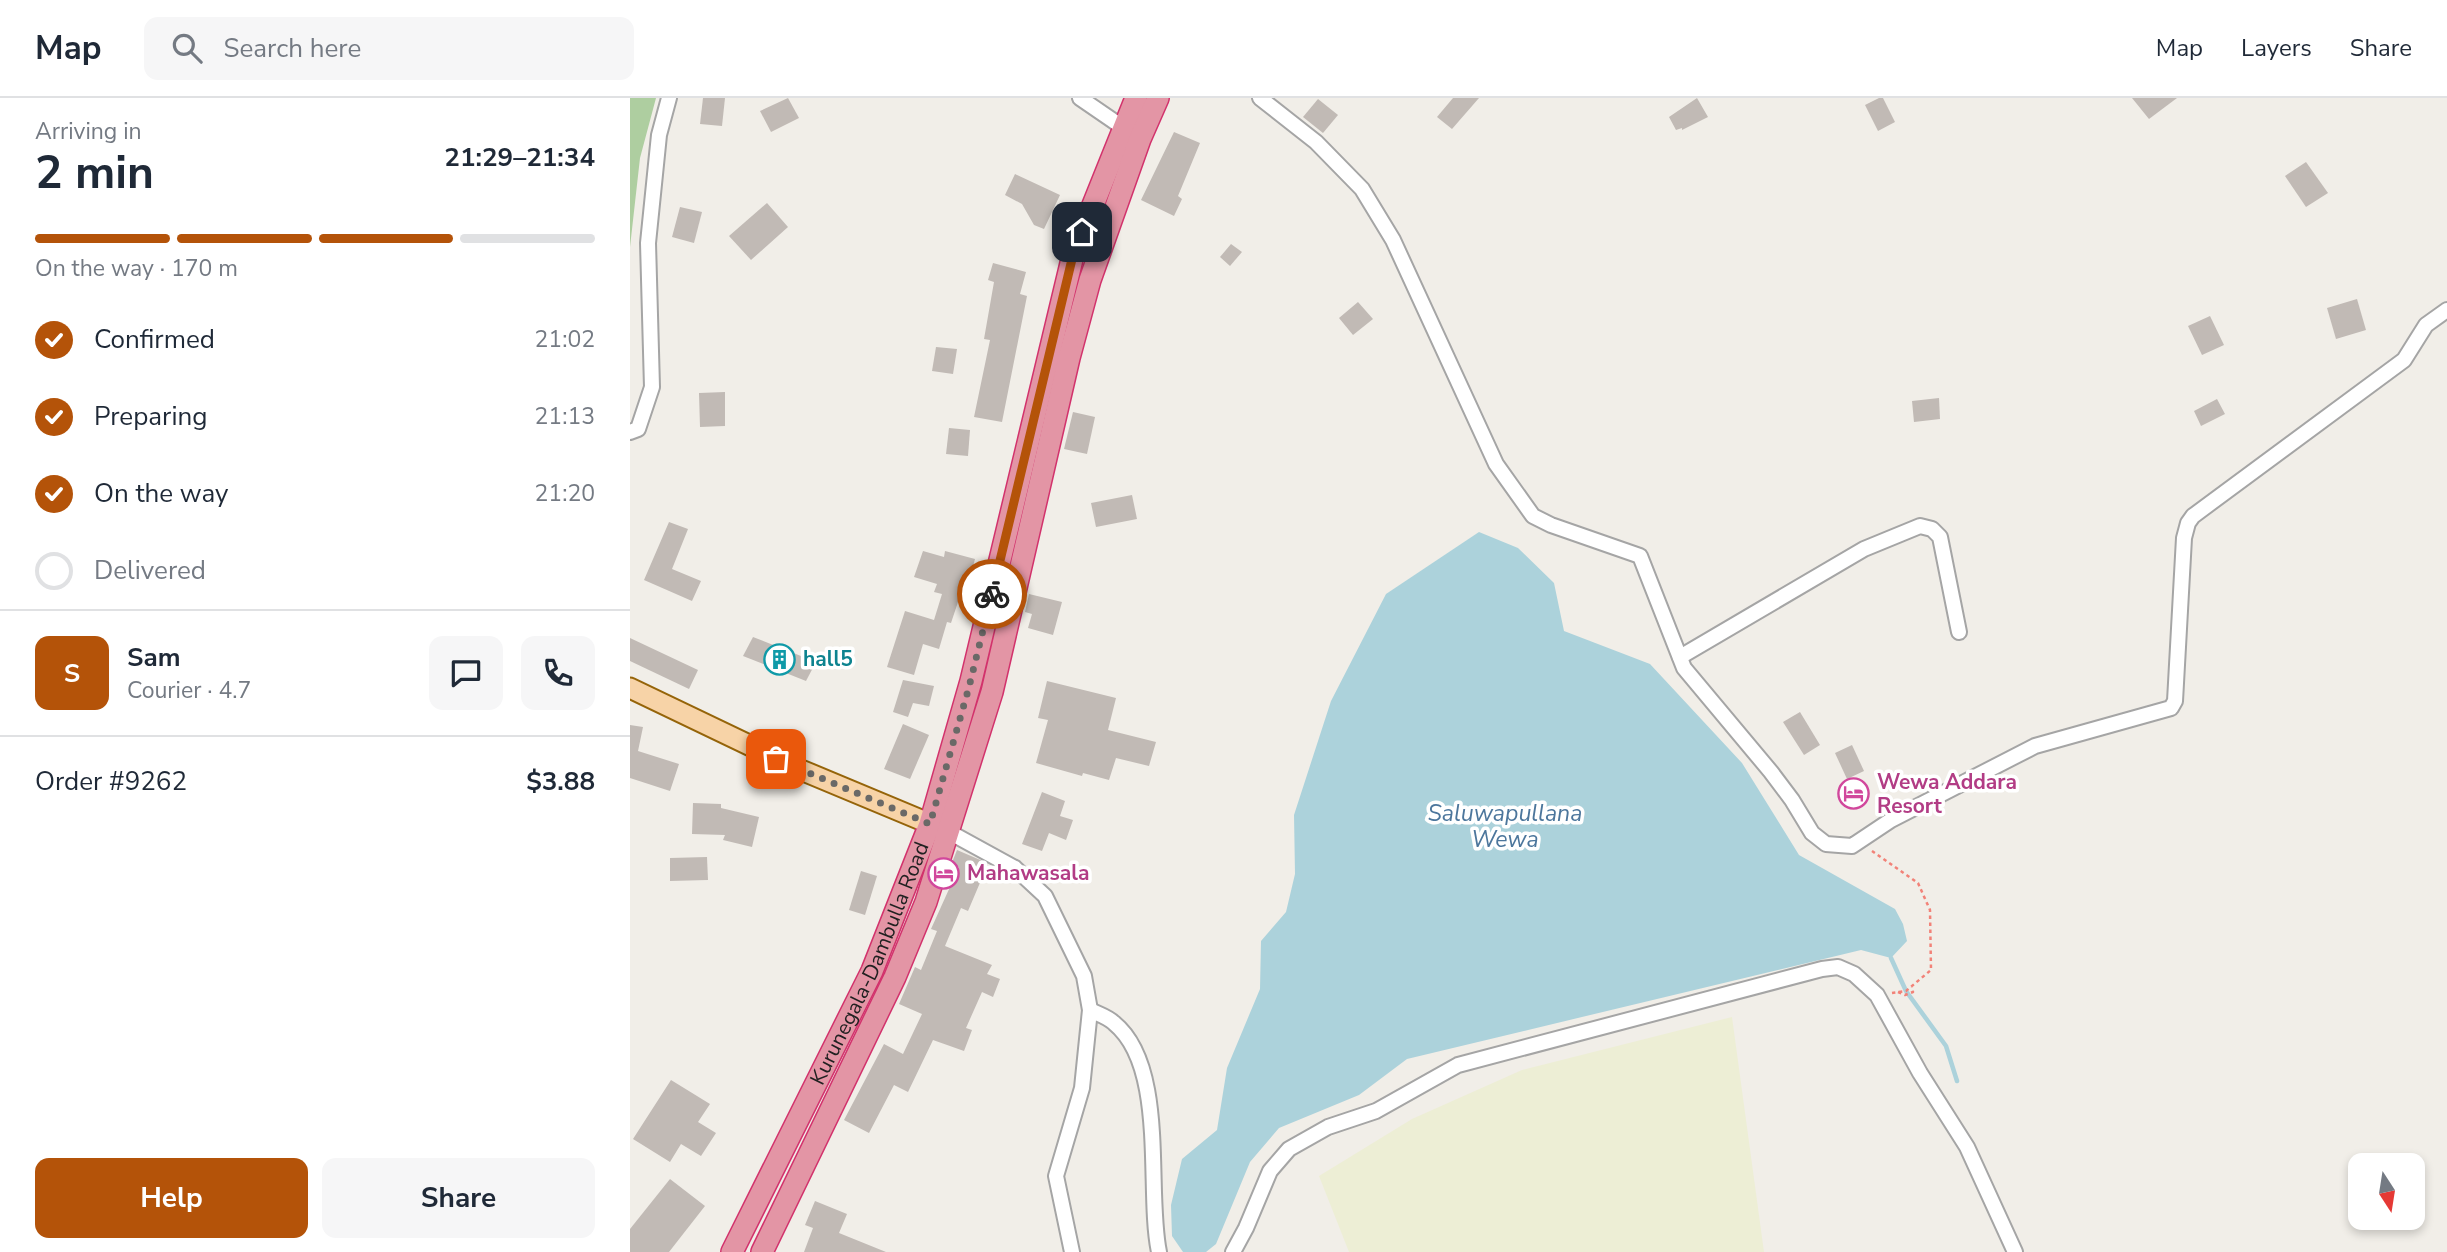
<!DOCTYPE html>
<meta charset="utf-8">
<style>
:root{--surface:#fff;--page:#f6f6f7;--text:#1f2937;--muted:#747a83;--line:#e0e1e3;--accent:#b45309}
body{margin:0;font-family:"Nunito Sans",sans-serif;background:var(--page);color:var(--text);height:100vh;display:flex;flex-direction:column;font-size:26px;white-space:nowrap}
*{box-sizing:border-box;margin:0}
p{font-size:23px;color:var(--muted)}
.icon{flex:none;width:38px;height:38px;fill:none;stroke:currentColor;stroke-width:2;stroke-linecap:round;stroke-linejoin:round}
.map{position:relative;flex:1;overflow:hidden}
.panel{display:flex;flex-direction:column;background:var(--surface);width:630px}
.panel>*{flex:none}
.needle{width:46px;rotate:168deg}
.tools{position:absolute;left:1718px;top:1055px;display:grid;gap:14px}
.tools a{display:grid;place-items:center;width:77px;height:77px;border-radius:14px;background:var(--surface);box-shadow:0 4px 10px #0003;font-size:35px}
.pin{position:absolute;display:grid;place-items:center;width:60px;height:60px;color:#fff;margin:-30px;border-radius:14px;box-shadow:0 4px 10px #0006}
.courier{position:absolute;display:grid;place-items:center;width:70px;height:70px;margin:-35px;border:5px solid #b45309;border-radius:50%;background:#fff;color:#222;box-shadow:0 2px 9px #0007}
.summary em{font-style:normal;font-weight:700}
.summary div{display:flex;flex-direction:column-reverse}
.summary{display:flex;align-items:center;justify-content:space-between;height:119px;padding:0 35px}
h1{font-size:46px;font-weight:700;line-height:52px}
.bar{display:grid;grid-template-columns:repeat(4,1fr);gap:10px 7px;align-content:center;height:84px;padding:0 35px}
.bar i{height:9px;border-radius:5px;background:var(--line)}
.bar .selected{background:var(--accent)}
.bar p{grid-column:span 4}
.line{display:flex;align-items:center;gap:18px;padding:0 35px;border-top:2px solid var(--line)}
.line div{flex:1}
.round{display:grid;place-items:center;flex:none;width:74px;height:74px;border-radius:14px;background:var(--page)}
ol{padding:0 35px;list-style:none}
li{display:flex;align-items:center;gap:21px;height:77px}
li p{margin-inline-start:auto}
li .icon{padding:7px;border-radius:50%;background:var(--accent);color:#fff;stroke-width:4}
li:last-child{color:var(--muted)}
li i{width:38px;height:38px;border:4px solid var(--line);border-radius:50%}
.cta{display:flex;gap:14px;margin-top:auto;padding:14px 35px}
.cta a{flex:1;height:80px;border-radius:14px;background:var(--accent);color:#fff;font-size:28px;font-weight:700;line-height:80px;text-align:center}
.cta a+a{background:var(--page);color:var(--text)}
header{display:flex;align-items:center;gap:42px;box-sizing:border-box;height:98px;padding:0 35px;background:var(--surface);border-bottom:2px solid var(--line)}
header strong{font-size:33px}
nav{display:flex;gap:38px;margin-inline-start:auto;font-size:24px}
.search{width:490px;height:63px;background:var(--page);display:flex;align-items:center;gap:18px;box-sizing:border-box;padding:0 24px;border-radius:14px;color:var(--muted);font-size:26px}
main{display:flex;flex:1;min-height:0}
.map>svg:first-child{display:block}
.farmland{fill:#edeed5}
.forest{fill:#aecea0}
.water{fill:#acd2db}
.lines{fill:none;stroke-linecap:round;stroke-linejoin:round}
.stream{stroke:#acd2db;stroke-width:4.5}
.building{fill:#c1bab5}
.minor-casing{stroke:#a5a5a5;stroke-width:18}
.major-casing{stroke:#956409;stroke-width:23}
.highway-casing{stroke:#d2326c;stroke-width:24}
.path{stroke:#f28278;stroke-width:2.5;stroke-dasharray:3.5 3.5;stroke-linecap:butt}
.minor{stroke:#fff;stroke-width:14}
.major{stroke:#f7d3a7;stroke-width:19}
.highway{stroke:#e395a5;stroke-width:21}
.done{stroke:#6a6967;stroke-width:7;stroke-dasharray:0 12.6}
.route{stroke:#b45309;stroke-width:9}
.labels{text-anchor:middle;stroke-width:7;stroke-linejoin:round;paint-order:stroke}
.culture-label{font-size:21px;font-weight:bold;fill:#0d838f;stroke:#fff;text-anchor:start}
.hotel-label{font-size:21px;font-weight:bold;fill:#b23c85;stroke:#fff;text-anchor:start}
.street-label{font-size:21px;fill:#212121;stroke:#fff}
.water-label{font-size:23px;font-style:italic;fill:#4c769c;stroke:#fff}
</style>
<header>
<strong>Map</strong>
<div class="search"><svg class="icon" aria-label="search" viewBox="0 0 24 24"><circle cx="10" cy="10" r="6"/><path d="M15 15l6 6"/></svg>Search here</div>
<nav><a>Map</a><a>Layers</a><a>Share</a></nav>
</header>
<main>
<section class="panel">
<div class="summary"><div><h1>2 min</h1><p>Arriving in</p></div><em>21:29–21:34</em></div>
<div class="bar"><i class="selected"></i><i class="selected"></i><i class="selected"></i><i></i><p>On the way · 170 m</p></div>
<ol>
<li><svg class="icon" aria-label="check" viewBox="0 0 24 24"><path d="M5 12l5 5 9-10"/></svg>Confirmed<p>21:02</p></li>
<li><svg class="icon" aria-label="check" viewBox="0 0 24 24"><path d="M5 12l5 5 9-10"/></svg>Preparing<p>21:13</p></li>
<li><svg class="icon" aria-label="check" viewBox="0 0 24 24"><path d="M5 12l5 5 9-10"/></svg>On the way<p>21:20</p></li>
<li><i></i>Delivered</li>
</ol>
<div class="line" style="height:126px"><b class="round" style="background:var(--accent);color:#fff">S</b><div><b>Sam</b><p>Courier · 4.7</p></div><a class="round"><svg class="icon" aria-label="chat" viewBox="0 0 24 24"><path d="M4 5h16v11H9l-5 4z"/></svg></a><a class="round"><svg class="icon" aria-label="phone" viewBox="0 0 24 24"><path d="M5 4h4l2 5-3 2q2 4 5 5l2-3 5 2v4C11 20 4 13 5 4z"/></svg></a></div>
<div class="line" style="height:91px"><div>Order #9262</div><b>$3.88</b></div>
<div class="cta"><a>Help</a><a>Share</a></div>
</section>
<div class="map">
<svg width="1817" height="1154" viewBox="0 0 1817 1154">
<rect width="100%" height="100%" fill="#f1eee8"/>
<!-- farmland -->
<polygon class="farmland" points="1102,919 1134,1154 719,1154 689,1078 782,1021 892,972"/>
<!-- forest -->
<polygon class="forest" points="0,0 26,0 10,60 0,149"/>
<!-- water -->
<polygon class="water" points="849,434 888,450 924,485 934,533 1020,566 1112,665 1169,757 1265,811 1273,826 1277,843 1261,860 1231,852 777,961 729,997 649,1030 620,1064 586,1146 576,1154 553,1154 542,1138 541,1107 552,1061 587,1032 597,970 630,891 631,843 656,814 665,776 664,717 701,603 756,496"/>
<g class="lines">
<!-- stream -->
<polyline class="stream" points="1261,860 1276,893 1316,948 1327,983"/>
</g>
<!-- building -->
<g class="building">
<polygon points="73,0 95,0 92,28 70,26"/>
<polygon points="158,0 169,20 141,34 130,13"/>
<polygon points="823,0 849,0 822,31 807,19"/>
<polygon points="1067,0 1078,19 1052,32 1052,30 1046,32 1039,19"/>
<polygon points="1249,0 1253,0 1265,24 1248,33 1235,7"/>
<polygon points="1502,0 1547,0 1519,21"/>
<polygon points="688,1 708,17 693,35 673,19"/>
<polygon points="544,34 570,45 548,98 552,101 544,118 511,102"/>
<polygon points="1676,64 1698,95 1676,109 1655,78"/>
<polygon points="385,76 430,97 414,131 404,127 392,106 375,97"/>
<polygon points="137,105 158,129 121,162 99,138"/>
<polygon points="50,109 72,114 64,145 42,139"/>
<polygon points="601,146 612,154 600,168 590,159"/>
<polygon points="363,165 396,174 390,196 397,198 372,324 344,319 360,242 354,241 364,184 358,182"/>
<polygon points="1727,201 1736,232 1706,241 1697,210"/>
<polygon points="728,204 743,221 723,237 709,220"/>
<polygon points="1580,218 1594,247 1572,257 1558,228"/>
<polygon points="306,249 327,251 323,276 302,273"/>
<polygon points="95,294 95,328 70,329 69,295"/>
<polygon points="1309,300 1310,321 1284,324 1282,303"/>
<polygon points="1587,301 1595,316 1571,328 1564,313"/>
<polygon points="443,314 465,319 457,356 434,351"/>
<polygon points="319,330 340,332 338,358 316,356"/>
<polygon points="502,397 507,421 466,429 461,405"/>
<polygon points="39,424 58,431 42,471 71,483 62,503 14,482"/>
<polygon points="293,453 314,459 315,453 345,461 334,502 329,501 321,525 317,524 309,551 293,546 284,577 257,569 275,513 304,522 312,496 304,494 307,486 284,479"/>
<polygon points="399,496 432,504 423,537 398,530 402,516 395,514"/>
<polygon points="123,539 186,564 176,583 113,558"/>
<polygon points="0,540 68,572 59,591 0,563"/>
<polygon points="273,582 304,588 299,608 283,605 278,619 263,614"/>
<polygon points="417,583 486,600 478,632 526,644 519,668 486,660 479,682 453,675 452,678 406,665 418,622 408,620"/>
<polygon points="1170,614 1190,647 1174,657 1153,624"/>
<polygon points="273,626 299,637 280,681 254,671"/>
<polygon points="0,627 13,629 8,653 49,666 40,693 0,680"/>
<polygon points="1222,647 1234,673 1217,681 1205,655"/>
<polygon points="412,694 435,703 430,718 443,722 436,742 419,735 412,753 392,746"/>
<polygon points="63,705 91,706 91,710 129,719 122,749 93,742 95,737 62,736"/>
<polygon points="327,752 355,764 349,779 352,780 338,813 331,810 315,848 362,867 357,876 370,881 363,899 352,894 336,930 342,932 334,953 303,942 278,994 264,987 239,1035 214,1022 254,946 273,956 292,916 269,906 285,869 291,872 307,833 301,831 329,769 321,767"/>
<polygon points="77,759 78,782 40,783 40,760"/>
<polygon points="231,773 247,778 235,817 219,812"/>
<polygon points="41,982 80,1006 68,1024 86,1035 71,1058 51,1046 40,1064 3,1041"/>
<polygon points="40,1081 75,1108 39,1154 0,1154 0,1131"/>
<polygon points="185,1103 217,1116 209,1135 256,1154 174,1154 183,1130 175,1127"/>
</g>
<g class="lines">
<defs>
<g id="minor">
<polyline points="450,0 501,35"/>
<polyline points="630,0 686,44 732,91 763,142 866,366 903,418 921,427 1010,458 1054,570 1141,674 1162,702 1182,735 1196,746 1222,748 1261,722 1405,648 1541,610 1545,603 1554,440 1558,425 1563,418 1774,262 1796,227 1817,212"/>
<polyline points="0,334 8,331 22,289 18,145 29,37 39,0"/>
<polyline points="1050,559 1234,451 1290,428 1302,431 1310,439 1329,534"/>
<polyline points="319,734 385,770 415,798 454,878 460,912 452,990 426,1078 442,1154"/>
<path d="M460,912C468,916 478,919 484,925C538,969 516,1093 529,1154"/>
<polyline points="603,1154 616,1130 640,1073 659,1051 698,1029 746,1013 828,967 1192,871 1208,869 1224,876 1247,897 1290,975 1337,1049 1385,1154"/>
</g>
<polyline id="major" points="0,590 171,672 315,732"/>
<g id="highway">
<path id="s1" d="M102,1154L242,873L300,726L341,583L443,157L506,0"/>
<polyline points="132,1154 265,879 296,804 362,594 439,260 460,182 510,41 528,0"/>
</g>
</defs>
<!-- minor casing -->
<use href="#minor" class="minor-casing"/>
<!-- major casing -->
<use href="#major" class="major-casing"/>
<!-- highway casing -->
<use href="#highway" class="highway-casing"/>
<!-- path -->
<g class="path">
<polyline points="1242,753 1288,785 1300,812 1301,872 1276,893 1262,895"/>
<polyline points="1268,894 1275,897 1283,894 1282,889"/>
</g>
<!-- minor -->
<use href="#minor" class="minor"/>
<!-- major -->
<use href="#major" class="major"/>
<!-- highway -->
<use href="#highway" class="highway"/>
</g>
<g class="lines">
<!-- done -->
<polyline class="done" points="146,661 300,726 339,589 362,496"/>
<!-- route -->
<polyline class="route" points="362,496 443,157 452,134"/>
</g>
<!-- icons -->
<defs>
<symbol id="building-ring" viewBox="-11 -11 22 22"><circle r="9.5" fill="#fff" stroke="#0f9aa8" stroke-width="1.5"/><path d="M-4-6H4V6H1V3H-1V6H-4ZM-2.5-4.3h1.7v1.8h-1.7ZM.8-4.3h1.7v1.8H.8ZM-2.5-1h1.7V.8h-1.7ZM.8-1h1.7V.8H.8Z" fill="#0f9aa8"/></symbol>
<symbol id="hotel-ring" viewBox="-11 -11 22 22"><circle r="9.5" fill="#fff" stroke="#d1479c" stroke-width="1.5"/><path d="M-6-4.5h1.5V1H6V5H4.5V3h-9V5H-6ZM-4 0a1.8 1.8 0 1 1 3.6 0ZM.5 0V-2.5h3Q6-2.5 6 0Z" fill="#d1479c"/></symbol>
</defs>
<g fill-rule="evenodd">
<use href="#building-ring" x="132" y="544" width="35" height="35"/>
<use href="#hotel-ring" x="1206" y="678" width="35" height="35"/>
<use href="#hotel-ring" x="296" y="758" width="35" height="35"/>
</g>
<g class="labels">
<!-- culture labels -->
<g class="culture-label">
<text x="173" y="568">hall5</text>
</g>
<!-- hotel labels -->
<g class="hotel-label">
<text x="1247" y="691">Wewa Addara<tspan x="1247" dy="24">Resort</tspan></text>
<text x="337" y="782">Mahawasala</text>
</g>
<!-- street labels -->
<g class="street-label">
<text dy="7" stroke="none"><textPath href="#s1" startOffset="320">Kurunegala-Dambulla Road</textPath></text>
</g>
<!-- water labels -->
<g class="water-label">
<text x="875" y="723">Saluwapullana<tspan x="875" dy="26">Wewa</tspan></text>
</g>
</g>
</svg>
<div class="tools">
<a><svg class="needle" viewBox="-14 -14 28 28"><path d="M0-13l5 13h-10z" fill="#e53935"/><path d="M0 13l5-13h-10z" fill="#747a83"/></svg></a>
</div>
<div class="pin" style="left:146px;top:661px;background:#ea580c"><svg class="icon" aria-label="bag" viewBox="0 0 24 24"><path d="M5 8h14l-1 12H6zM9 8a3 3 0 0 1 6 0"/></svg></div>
<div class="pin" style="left:452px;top:134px;background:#1f2937"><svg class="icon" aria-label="home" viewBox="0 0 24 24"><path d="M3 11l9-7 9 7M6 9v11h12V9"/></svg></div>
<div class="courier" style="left:362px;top:496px"><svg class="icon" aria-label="bike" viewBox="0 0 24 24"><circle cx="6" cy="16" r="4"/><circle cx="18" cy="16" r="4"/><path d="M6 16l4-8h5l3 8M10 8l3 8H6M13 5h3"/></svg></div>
</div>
</main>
